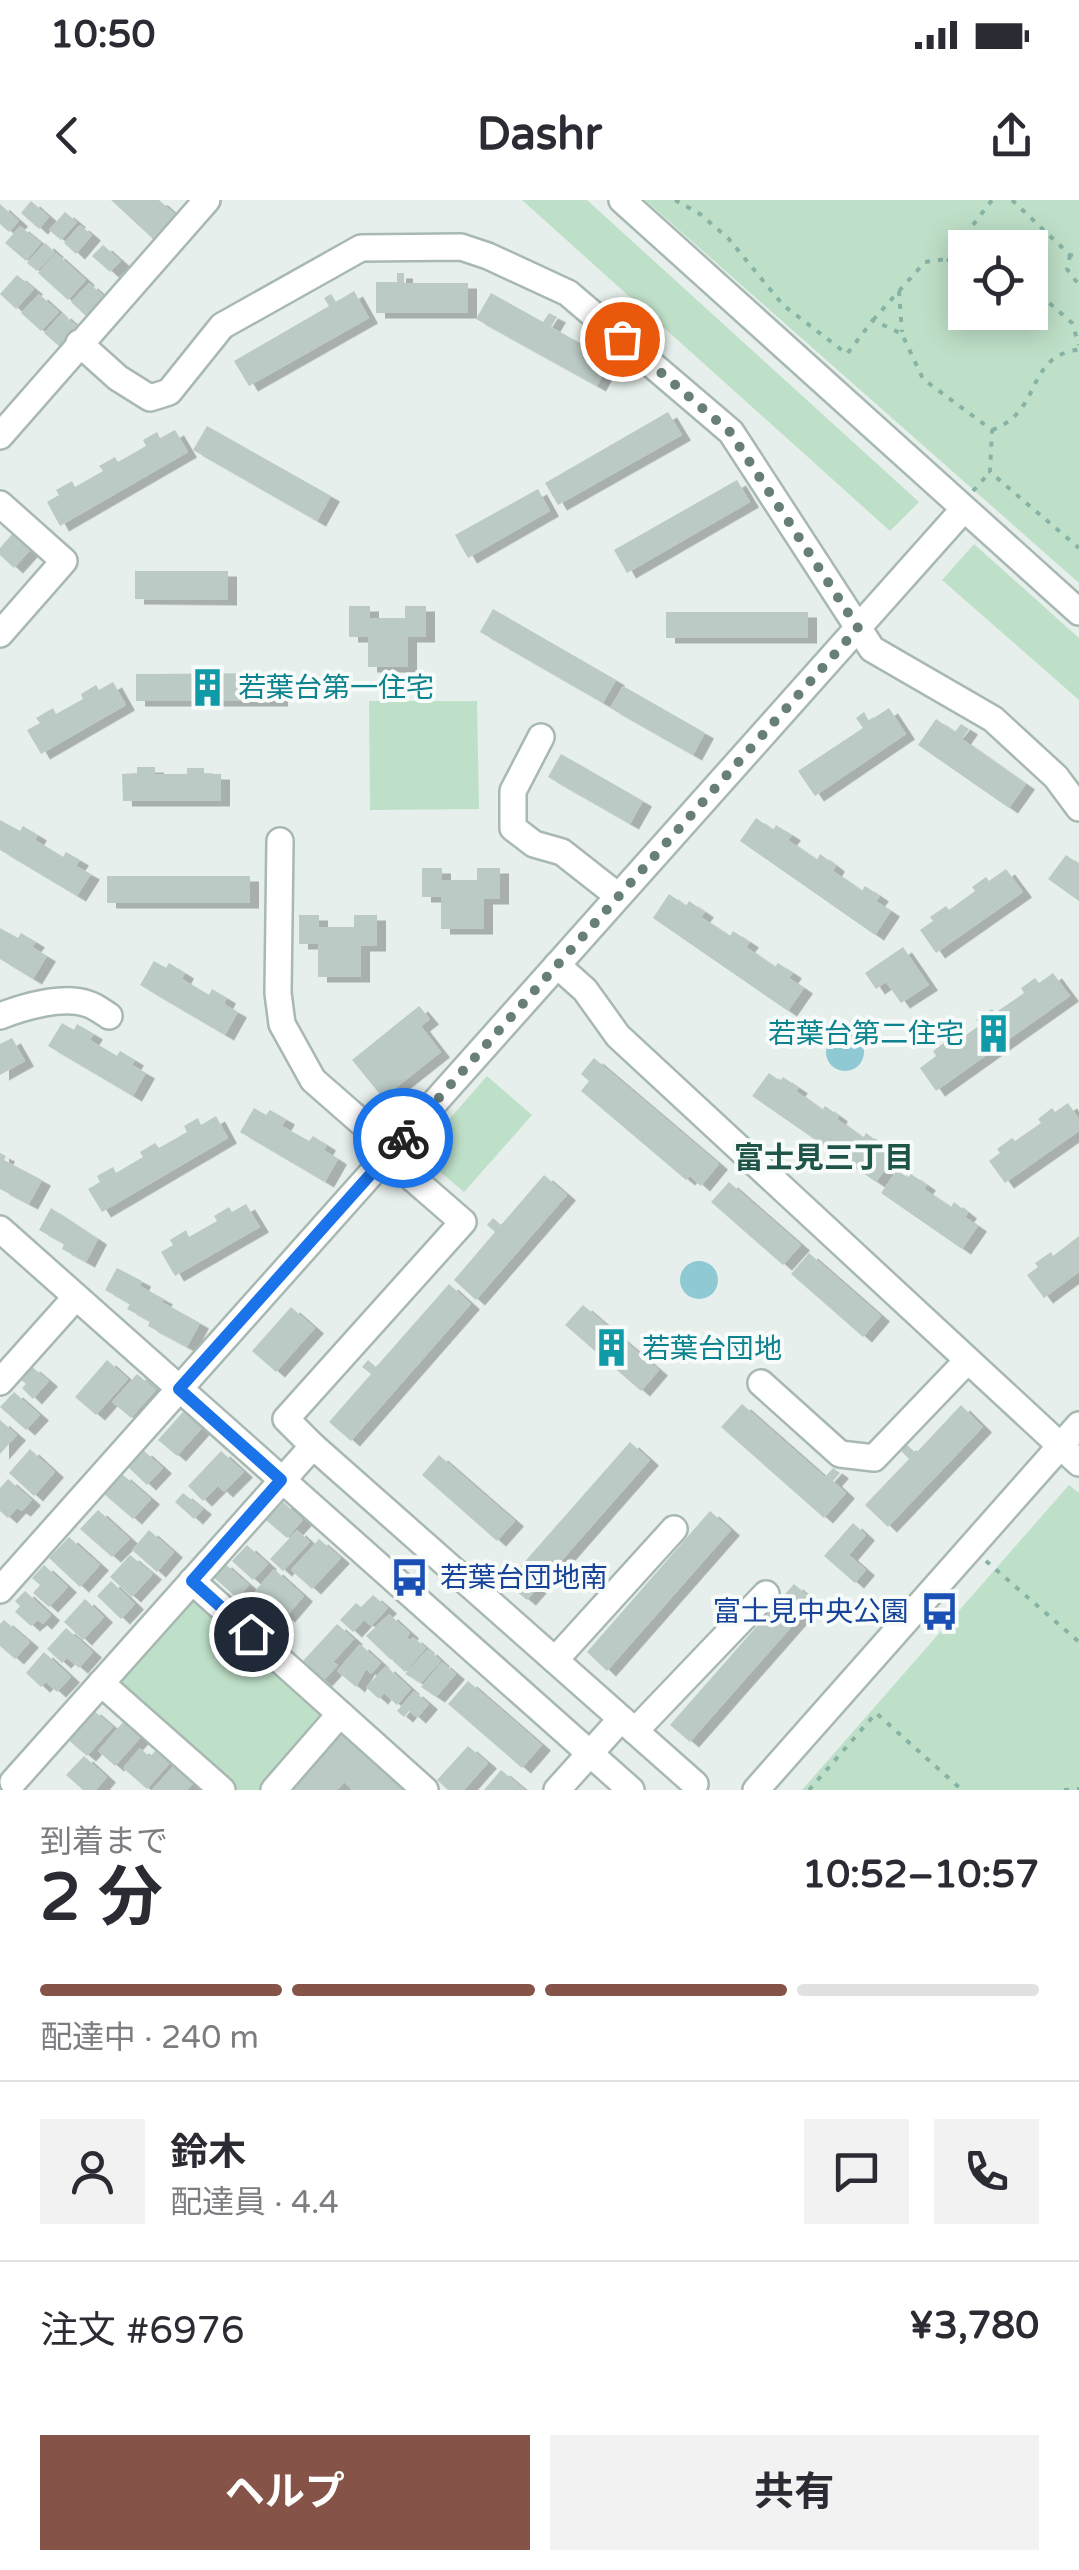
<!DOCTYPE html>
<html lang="ja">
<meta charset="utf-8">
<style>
:root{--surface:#fff;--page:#f2f2f3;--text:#2b2b33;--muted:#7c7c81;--line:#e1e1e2;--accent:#855347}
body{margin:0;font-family:"Varela Round","Noto Sans JP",sans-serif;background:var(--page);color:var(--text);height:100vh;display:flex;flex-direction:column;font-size:38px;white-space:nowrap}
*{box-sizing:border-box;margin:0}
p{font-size:32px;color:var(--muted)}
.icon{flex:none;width:55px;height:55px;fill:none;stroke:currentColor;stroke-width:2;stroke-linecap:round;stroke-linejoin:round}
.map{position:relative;height:1590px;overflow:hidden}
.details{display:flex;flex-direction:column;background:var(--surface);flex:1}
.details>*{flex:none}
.buttons{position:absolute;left:948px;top:30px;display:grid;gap:20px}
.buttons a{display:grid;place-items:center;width:100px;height:100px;border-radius:0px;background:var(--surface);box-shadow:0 5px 25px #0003;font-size:50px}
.pin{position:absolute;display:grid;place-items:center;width:85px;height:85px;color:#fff;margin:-42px;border:5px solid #fff;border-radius:50%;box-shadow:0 2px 10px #0007}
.courier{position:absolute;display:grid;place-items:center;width:100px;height:100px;margin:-50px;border:8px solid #1a73e8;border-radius:50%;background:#fff;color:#222;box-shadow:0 2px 12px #0007}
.head em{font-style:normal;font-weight:700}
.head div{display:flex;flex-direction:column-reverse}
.head{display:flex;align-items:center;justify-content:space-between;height:170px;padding:0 40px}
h1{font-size:65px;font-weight:700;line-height:75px}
.bar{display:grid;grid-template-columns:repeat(4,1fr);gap:15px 10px;align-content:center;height:120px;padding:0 40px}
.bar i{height:12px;border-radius:8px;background:var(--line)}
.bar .selected{background:var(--accent)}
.bar p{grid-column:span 4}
.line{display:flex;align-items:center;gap:25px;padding:0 40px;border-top:2px solid var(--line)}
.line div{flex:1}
.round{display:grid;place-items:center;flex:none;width:105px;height:105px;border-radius:0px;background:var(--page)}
.cta{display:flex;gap:20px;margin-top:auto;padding:20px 40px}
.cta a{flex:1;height:115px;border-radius:0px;background:var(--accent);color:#fff;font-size:40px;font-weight:700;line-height:115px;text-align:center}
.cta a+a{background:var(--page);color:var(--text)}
.status{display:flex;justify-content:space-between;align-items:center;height:70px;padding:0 50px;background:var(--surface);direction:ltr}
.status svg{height:28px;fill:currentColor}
header{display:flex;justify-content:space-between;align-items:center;height:130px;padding:0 40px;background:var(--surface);font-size:45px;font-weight:700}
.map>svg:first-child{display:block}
.green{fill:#bfe0c8;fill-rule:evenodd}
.water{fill:#8ec9d4}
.building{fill:#bbcac4;filter:url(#shadow)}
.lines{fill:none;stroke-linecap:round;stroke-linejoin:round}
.minor-casing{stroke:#a8b8b2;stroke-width:30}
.path{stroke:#86b3a5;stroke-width:4;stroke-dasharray:5 8;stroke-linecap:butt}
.minor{stroke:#fff;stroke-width:25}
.done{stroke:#687f78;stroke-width:10;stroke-dasharray:0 18}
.route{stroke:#1a73e8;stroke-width:12}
.labels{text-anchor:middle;stroke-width:8;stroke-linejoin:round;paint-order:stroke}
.culture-label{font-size:28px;fill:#0d838f;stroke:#f7fbf9;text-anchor:start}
.transit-label{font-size:28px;fill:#164399;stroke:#f7fbf9;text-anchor:start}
.neighbourhood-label{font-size:30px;font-weight:bold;fill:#1f5548;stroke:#f7fbf9}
</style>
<div class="status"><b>10:50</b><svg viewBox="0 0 49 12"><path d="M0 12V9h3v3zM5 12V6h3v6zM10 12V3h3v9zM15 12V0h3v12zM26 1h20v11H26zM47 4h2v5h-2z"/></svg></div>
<header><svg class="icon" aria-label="back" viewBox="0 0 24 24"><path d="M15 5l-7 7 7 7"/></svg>Dashr<svg class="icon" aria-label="share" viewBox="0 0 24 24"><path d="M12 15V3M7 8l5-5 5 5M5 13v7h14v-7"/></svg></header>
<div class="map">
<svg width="1079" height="1590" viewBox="0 0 1079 1590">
<defs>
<filter id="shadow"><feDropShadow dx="9" dy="5.5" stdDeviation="0" flood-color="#0004"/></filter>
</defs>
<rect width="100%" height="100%" fill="#e6efeb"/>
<!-- green -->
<g class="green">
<polygon points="522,0 587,0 919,302 890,331"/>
<path d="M645,0H1079V383ZM965,48H1030V112H965Z"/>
<polygon points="974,344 1079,438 1079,500 942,380"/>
<polygon points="369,501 477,501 479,609 370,610"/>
<polygon points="487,876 532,915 464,992 419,954"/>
<polygon points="1069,1285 1079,1293 1079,1590 802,1590"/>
<polygon points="192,1381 340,1514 274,1590 222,1590 101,1483"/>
</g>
<!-- water -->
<g class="water">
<circle cx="845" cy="852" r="19"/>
<circle cx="699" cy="1080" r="19"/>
</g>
<!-- building -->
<g class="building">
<polygon points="111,0 159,0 176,15 171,22 173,24 153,39"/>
<polygon points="31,1 49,17 39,29 21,13"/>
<polygon points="0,4 19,21 9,32 0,24"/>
<polygon points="65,12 77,22 61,40 49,30"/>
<polygon points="80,25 92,35 76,54 64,43"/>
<polygon points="20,26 41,43 26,61 5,43"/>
<polygon points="45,43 55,52 37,71 27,63"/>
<polygon points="103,45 121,61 110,72 92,56"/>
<polygon points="56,53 86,80 68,100 38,73"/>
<polygon points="397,73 404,73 404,83 468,83 468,113 376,113 376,82 397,82"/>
<polygon points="17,75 34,89 16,109 0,94"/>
<polygon points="89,83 105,97 87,117 71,102"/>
<polygon points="354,91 369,118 249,186 234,161 329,106 324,98 331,94 336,102"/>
<polygon points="491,93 543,122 549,113 557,117 551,127 611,160 597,186 476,119"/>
<polygon points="39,94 59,112 41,131 21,113"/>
<polygon points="62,113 79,128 61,148 44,133"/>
<polygon points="668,212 682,235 558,305 545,283"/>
<polygon points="207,226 331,296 317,321 193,250"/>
<polygon points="175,230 188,252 60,326 47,302 59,295 56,290 72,281 75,287 103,271 99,266 115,257 118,262 146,246 143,240 157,232 160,238"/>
<polygon points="737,280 750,302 627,373 614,350"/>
<polygon points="538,289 550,311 468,358 455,335"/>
<polygon points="14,332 32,348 14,368 0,355 0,348"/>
<polygon points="135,371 228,371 228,400 135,399"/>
<polygon points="349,406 370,406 370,418 405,418 405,406 426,406 426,437 408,437 408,467 368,467 368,437 349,437"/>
<polygon points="493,409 616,480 603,503 480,432"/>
<rect x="666" y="412" width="142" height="26"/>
<polygon points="279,473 279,501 136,501 136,474"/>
<polygon points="113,482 126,505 41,554 27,530 40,523 36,518 53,508 56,514 83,499 81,494 96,485 99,490"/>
<polygon points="623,486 705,533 693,555 610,508"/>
<polygon points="889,508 906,534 815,596 798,571 863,528 856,518 864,512 869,521"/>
<polygon points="936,519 955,532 961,524 969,529 962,539 1026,584 1009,608 918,545"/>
<polygon points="561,554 643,601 630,624 548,577"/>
<polygon points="137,567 155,567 155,574 187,574 187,568 204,568 204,574 221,574 221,601 123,601 122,574 137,573"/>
<polygon points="756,618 773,630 776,625 792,635 788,640 817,660 820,654 836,666 833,671 862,691 865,686 880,696 876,701 891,711 875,735 740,641"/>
<polygon points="0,620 20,631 23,626 38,635 35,640 63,657 66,652 80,660 76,666 91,674 77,696 0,650"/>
<polygon points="1066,655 1079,664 1079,701 1048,679"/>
<polygon points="422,668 442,668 442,680 477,680 477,668 500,668 500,699 484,699 484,729 441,729 441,697 422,697"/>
<polygon points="1006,669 1023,692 936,753 920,730 933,721 930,717 946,706 949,710 975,691 972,687 986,677 989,681"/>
<rect x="107" y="676" width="143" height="27"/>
<polygon points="669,694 686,706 689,701 705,712 701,717 730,736 733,731 750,742 746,747 775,767 778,763 793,773 789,778 804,788 788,811 653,718"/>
<polygon points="299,715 319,715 319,727 354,727 354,715 377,715 377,746 361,746 361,777 318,777 318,744 299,744"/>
<polygon points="0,728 18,738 21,733 36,742 32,747 47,756 33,779 0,759"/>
<polygon points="903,747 929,785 901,803 886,782 876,789 865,773"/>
<polygon points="154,761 166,768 169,763 185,773 182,779 209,795 212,789 227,798 224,804 238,812 225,835 140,785"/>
<polygon points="1053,773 1070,796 936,891 920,868 936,856 933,851 948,840 952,845 980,825 976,820 992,809 995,813 1024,793 1021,788 1035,778 1039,783"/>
<polygon points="419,806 430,819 421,826 441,852 383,898 352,860"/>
<polygon points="62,823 74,830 77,824 94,834 90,840 117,856 120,851 135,860 132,865 146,873 133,896 48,846"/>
<polygon points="12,838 25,861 0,875 0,844"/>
<polygon points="594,858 719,964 701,986 690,976 686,980 581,891 589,881 581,874"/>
<polygon points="769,873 780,881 783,877 799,888 796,891 822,910 825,906 839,916 837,919 863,938 866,933 881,944 878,948 893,959 876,982 752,896"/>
<polygon points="1068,903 1079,919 1079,931 1005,983 989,961 1000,953 997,949 1012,938 1015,941 1041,923 1038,919 1052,908 1055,912"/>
<polygon points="254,908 266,915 270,910 286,919 282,926 309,941 313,936 327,945 324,950 338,959 325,982 240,932"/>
<polygon points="216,916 228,938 102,1012 88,989 100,982 97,976 113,967 116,973 143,957 140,952 155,943 159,948 187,932 184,926 198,918 201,925"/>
<polygon points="0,953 6,956 4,960 42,980 29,1004 0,989"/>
<polygon points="897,970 908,978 911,974 927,985 924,989 951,1007 954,1002 968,1013 965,1017 978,1026 962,1049 881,993"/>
<polygon points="544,975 567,995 476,1100 454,1080 495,1032 487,1025 493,1018 501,1025"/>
<polygon points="729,982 801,1045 783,1065 711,1002"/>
<polygon points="246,1004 260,1027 175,1076 161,1052 173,1045 170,1040 186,1030 189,1037 217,1021 214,1016 229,1007 232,1012"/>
<polygon points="51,1008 98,1039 86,1062 62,1049 64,1044 39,1030"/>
<polygon points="1079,1036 1079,1072 1044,1098 1027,1075 1038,1067 1035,1063 1051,1052 1053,1056"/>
<polygon points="809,1053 881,1116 863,1137 791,1074"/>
<polygon points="117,1068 142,1081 140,1086 164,1099 162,1102 200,1123 187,1147 148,1126 150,1121 127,1109 130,1104 105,1090"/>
<polygon points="449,1084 471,1104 351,1241 329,1222 371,1174 362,1167 368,1160 376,1167"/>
<polygon points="583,1105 659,1170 641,1191 565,1125"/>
<polygon points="291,1107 315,1128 276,1172 252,1151"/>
<polygon points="107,1160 128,1179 96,1215 75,1197"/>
<polygon points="31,1166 49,1181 33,1199 22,1188 26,1184 20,1179"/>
<polygon points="137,1174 156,1190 131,1218 112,1202"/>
<polygon points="14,1192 40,1215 26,1230 0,1207"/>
<polygon points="742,1204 825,1277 833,1268 840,1273 833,1281 846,1293 824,1318 721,1227"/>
<polygon points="961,1205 983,1227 888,1327 865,1305 909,1259 901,1251 907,1245 916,1253"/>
<polygon points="183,1212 202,1228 177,1256 158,1240"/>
<polygon points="0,1220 17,1235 0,1254"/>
<polygon points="630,1242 650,1260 527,1400 506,1383"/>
<polygon points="30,1249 55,1272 34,1296 9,1273"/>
<polygon points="143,1250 163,1268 147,1285 128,1267"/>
<polygon points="221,1251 244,1272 224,1292 218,1286 203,1301 188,1286"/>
<polygon points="439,1255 515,1321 497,1341 422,1275"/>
<polygon points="122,1274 151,1299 133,1319 104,1294"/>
<polygon points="8,1279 32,1300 22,1311 17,1308 8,1318 0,1311 0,1288"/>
<polygon points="183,1293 203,1309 194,1319 175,1302"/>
<polygon points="283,1302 303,1320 287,1338 260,1315 269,1304 276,1310"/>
<polygon points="98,1310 130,1339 112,1357 80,1329"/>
<polygon points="710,1311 731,1330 607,1471 587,1452"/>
<polygon points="853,1323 866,1335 849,1355 866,1370 855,1383 824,1356"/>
<polygon points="149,1330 174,1352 157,1372 132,1350"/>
<polygon points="297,1330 310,1342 283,1371 270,1359"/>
<polygon points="69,1337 100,1365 80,1387 49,1358"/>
<polygon points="319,1339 341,1358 312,1389 291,1370"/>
<polygon points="247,1345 268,1364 253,1380 232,1361"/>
<polygon points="130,1355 153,1374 132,1397 110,1377"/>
<polygon points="223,1362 249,1385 237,1398 211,1375"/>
<polygon points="44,1365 68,1387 49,1407 33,1393 40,1385 32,1378"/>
<polygon points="274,1369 304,1396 286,1417 255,1391"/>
<polygon points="111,1381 135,1404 121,1419 97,1396"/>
<polygon points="794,1384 814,1401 690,1542 670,1525"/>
<polygon points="25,1391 51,1415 43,1424 38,1420 31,1426 15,1412 20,1406 15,1401"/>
<polygon points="373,1395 388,1408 371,1426 364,1420 353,1432 340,1420 356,1403 361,1407"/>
<polygon points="85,1399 104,1417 83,1440 64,1422"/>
<polygon points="389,1414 410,1433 407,1437 410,1440 413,1437 426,1448 405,1472 392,1460 404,1445 391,1460 366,1436"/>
<polygon points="4,1420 30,1442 15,1459 0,1446 0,1424"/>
<polygon points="337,1424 354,1439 333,1462 338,1465 323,1481 302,1462"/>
<polygon points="66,1428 93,1452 79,1468 67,1458 62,1463 47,1449"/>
<polygon points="360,1444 381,1463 371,1474 366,1469 356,1487 337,1471"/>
<polygon points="428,1449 441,1461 421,1483 405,1474"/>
<polygon points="44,1452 71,1477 57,1492 46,1482 41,1487 26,1473"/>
<polygon points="442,1462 456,1474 436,1497 421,1487"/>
<polygon points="386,1466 411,1489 397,1505 384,1493 379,1499 366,1487"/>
<polygon points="468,1481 542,1545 522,1568 448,1504"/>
<polygon points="414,1491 429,1504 417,1518 409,1511 404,1517 397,1511"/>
<polygon points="92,1509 113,1527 87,1556 66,1538"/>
<polygon points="124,1521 141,1537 115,1566 98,1551"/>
<polygon points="341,1532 406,1590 353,1590 344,1582 337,1590 288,1590"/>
<polygon points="468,1546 488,1563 464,1590 448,1590 437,1580"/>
<polygon points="140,1548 150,1557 155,1551 170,1563 147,1589 123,1568"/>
<polygon points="84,1556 107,1577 96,1590 83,1590 66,1575"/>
<polygon points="177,1562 197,1579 187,1590 152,1590"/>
<polygon points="501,1570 525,1590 484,1590"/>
</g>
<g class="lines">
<defs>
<g id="minor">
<polyline points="622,0 1079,412"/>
<polyline points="79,143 118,178 150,198 169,192 222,126 361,48 461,47 488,56 568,93 731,232 872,449 993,519 1056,577 1079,608"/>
<polyline points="0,236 207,0"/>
<polyline points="0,304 64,361 0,434"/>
<polyline points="541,537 513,591 513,628 534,644 562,652 618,696"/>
<polyline points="280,641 278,793 282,824 313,880 393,950"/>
<polyline points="557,765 585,790 618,836 1079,1263"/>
<path d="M0,816C23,807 63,795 88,804C95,806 103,812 109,816"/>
<polyline points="0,1029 631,1590"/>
<polyline points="0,1182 76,1097"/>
<polyline points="761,1183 840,1254 874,1258 967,1161"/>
<polyline points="313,1246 695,1584"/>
<polyline points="192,1381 425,1590"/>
<polyline points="0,1390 963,310"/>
<polyline points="555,1460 674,1329"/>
<polyline points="101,1483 222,1590"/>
<polyline points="635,1531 766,1394"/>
<polyline points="13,1582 313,1246 286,1219 463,1022 387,956"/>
<polyline points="274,1590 340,1514"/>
<polyline points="557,1590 621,1519"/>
<polyline points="756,1590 1079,1225"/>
</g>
</defs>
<!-- minor casing -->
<use href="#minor" class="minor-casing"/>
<!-- path -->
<g class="path">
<polyline points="675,0 700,14 728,38 783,105 847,154 873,120 902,134 923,179 992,230 990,272 1079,348"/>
<polyline points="1012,0 1070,55 1079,58"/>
<polyline points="1070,55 1067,69 1079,85"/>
<polyline points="947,59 965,71"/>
<polyline points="1030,86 1072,123 1079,145"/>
<polyline points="899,91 902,132"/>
<polyline points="1030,99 1039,92"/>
<polyline points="873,120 925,62 947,59 992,0"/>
<path d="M992,230C1035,214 1028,176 1056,157C1062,153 1072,151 1079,149"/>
<polyline points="973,291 990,272"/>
<polyline points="986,1361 1079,1442"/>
<polyline points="809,1590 876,1513 962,1590"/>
<polyline points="1064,1590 1079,1589"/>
</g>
<!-- minor -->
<use href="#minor" class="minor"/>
</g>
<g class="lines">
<!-- done -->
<polyline class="done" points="403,938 858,428 730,232 622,139"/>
<!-- route -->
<polyline class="route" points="251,1434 192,1381 281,1280 179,1189 403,938"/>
</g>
<!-- icons -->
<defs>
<symbol id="building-bare" viewBox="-9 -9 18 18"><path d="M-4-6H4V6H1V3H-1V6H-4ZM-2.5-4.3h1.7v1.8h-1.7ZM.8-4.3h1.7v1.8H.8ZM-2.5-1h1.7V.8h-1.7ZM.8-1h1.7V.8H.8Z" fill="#0f9aa8" stroke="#f7fbf9" stroke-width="2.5" paint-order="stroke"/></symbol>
<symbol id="bus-bare" viewBox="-9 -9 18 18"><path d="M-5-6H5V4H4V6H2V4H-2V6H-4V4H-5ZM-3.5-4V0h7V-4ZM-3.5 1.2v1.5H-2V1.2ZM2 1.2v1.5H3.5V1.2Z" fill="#1a4fb4" stroke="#f7fbf9" stroke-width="2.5" paint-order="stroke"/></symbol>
</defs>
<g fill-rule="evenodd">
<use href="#building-bare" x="180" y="460" width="55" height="55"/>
<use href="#building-bare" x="966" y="806" width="55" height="55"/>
<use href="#building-bare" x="584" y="1120" width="55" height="55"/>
<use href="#bus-bare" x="382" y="1350" width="55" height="55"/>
<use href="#bus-bare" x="912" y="1384" width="55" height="55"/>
</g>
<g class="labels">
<!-- culture labels -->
<g class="culture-label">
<text x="238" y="497">若葉台第一住宅</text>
<text x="964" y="843" text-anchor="end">若葉台第二住宅</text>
<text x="642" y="1158">若葉台団地</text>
</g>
<!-- transit labels -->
<g class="transit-label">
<text x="440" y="1387">若葉台団地南</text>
<text x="909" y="1421" text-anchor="end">富士見中央公園</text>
</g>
<!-- neighbourhood labels -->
<g class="neighbourhood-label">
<text x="824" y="968">富士見三丁目</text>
</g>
</g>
</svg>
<div class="buttons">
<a><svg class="icon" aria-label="locate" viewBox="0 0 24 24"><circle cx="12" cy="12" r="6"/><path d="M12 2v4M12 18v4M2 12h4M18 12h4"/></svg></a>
</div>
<div class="pin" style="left:622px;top:139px;background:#ea580c"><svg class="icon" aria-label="bag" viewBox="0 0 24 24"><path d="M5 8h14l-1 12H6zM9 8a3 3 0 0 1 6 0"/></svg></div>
<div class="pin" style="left:251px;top:1434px;background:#1f2937"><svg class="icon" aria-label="home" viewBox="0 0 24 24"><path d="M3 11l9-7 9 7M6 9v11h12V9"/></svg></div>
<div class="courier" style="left:403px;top:938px"><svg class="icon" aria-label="bike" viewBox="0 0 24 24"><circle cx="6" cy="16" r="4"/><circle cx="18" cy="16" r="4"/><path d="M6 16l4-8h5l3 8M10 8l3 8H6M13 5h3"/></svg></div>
</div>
<section class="details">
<div class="head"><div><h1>2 分</h1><p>到着まで</p></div><em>10:52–10:57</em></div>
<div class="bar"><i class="selected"></i><i class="selected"></i><i class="selected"></i><i></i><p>配達中 · 240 m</p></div>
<div class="line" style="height:180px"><a class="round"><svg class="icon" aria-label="person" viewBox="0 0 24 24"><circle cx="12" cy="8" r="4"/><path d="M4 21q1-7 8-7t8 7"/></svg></a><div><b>鈴木</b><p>配達員 · 4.4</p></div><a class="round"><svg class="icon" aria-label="chat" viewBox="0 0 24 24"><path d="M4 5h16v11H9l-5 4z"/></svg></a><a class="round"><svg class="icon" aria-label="phone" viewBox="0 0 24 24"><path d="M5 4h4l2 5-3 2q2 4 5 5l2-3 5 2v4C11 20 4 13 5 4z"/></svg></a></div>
<div class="line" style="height:130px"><div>注文 #6976</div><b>¥3,780</b></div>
<div class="cta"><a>ヘルプ</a><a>共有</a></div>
</section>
